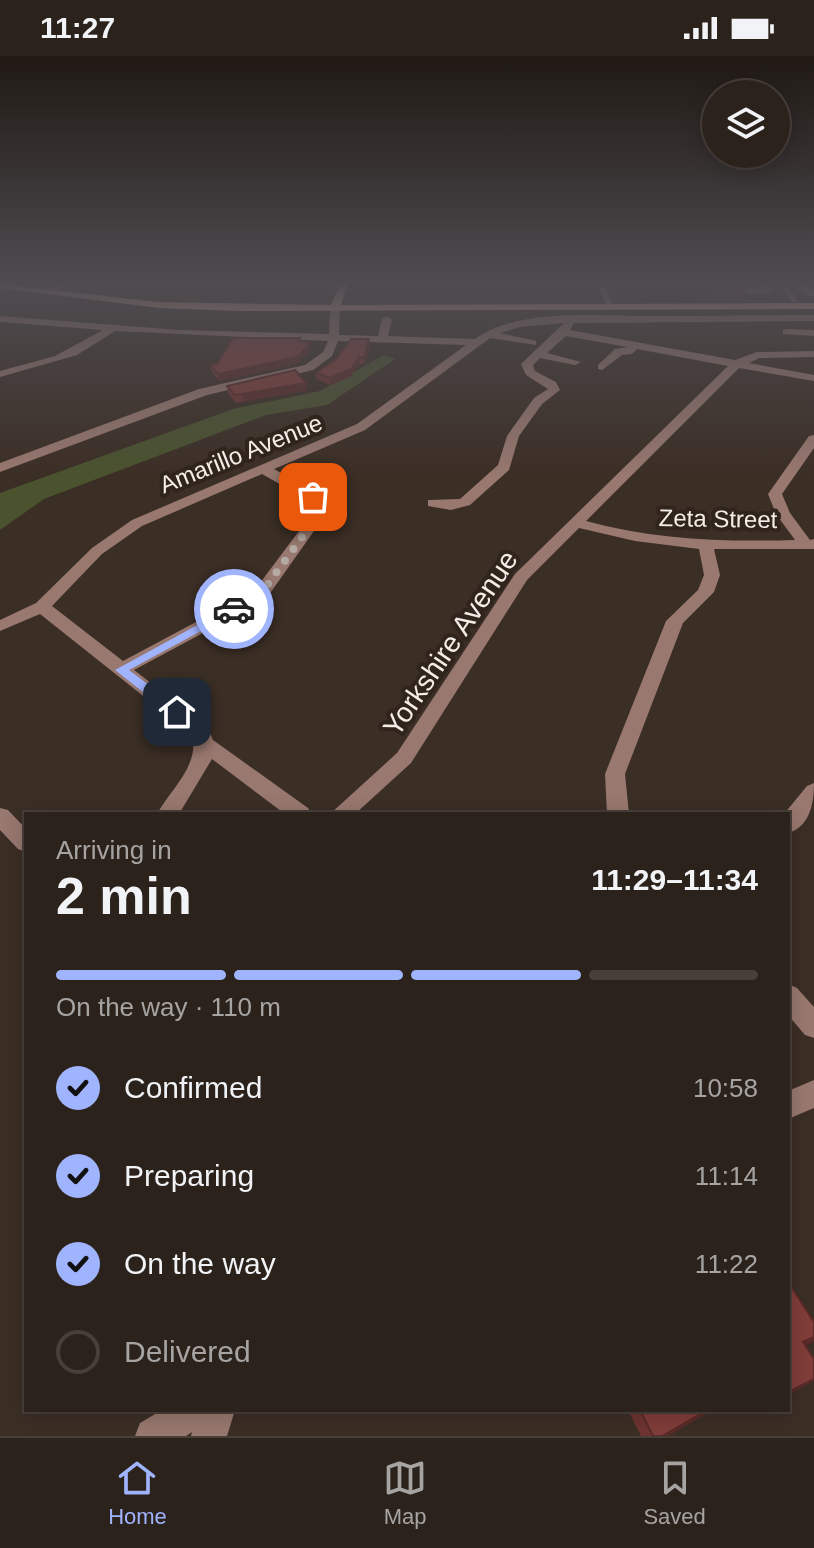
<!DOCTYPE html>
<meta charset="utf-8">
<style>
:root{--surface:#2c221c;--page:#342a25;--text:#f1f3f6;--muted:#a6a4a3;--line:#483f3b;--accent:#a0b3fd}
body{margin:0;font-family:Helvetica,sans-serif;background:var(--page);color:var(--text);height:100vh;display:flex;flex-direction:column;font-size:30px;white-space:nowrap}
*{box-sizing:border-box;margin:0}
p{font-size:26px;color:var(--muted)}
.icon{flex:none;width:44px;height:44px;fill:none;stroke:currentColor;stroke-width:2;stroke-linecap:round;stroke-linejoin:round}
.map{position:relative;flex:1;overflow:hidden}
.drawer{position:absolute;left:24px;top:756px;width:766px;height:600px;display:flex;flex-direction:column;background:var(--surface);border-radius:0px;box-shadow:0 4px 20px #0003,0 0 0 2px var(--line)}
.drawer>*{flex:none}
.fabs{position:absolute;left:702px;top:24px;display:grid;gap:16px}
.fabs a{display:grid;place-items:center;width:88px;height:88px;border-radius:50%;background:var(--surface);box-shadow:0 4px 20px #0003,0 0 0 2px var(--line);font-size:40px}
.pin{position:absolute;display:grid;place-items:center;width:68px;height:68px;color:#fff;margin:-34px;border-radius:16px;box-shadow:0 4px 12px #0006}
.courier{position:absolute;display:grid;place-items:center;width:80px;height:80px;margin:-40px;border:6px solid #a0b3fd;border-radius:50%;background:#fff;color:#222;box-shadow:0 2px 10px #0007}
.head em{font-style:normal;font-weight:700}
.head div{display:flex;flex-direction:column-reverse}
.head{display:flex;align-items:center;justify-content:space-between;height:136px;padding:0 32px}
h1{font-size:52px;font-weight:700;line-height:60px}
.bar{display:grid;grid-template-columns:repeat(4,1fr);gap:12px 8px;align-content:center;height:96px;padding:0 32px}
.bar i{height:10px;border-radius:6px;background:var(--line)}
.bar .current{background:var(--accent)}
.bar p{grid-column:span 4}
ol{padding:0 32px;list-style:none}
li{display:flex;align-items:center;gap:24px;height:88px}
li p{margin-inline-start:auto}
li .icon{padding:8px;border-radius:50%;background:var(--accent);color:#111;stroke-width:4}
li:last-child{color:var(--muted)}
li i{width:44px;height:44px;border:4px solid var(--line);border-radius:50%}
.status{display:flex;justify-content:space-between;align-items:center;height:56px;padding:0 40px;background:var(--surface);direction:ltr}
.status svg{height:22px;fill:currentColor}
.dock{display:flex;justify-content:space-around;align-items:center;height:112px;border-top:2px solid var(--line);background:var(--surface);font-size:22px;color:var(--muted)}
.dock a{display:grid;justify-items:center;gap:4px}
.dock .current{color:var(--accent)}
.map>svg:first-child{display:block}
.green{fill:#4a522e}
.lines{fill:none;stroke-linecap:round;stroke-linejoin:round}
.minor{fill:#98786f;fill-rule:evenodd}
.major{fill:#ffbfab;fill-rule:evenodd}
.wall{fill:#6e3431}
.shaded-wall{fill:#5a2b28}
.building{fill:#803d39;stroke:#5a2b28;stroke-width:2}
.route{fill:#a0b3fd}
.done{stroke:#b4aaa3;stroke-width:8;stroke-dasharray:0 14.4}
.labels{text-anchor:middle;stroke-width:8;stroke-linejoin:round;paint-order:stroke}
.far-street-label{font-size:24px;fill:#f5ede7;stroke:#31241c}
.street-label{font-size:28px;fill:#f5ede7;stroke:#31241c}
</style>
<div class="status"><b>11:27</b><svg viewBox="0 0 49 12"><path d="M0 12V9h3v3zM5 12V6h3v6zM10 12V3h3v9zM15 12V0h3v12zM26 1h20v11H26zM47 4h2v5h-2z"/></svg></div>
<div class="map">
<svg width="814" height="1380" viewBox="0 0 814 1380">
<rect width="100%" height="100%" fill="#3b2e25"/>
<!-- green -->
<polygon class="green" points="384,299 395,303 327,349 266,359 44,443 0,474 0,437 233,353 320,335"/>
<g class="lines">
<!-- minor -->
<g class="minor">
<polygon points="58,228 70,228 50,238 42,236"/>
<polygon points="597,228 605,228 614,253 608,253"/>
<polygon points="738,228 763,233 760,228 769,228 775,236 749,239"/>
<polygon points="778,228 787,228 798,246 792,246"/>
<polygon points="795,228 805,228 814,234 814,240 805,239"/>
<path d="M335,249L340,252L339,279L378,280L382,263L387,260L392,263L388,280L475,283C519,250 607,261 661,260C712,260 763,259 814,259V265L574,267L570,274L735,304L757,296L814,295V301L759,302L749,307L814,319V325L739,312L586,465C655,484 724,486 795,484L776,458L768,438L809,380L814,379V392L782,438L790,457L810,484L814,483V493H714L720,519L714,536L683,567L625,718L629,758H607L605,718L666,565L698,534L704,519L699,493L635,485L579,472L527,524L411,707L355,758H330L397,697L515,518L728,310L637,293L632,298L622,299L602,314L598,313V309L615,293L627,291L566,280L547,297L581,306L575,309L540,302L533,309L535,315L556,326L560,334L542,348L519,380L509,414L470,449L451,454L428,450V444L460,443L498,409L507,380L534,342L548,333L526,319L521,308L564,267L520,271L500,277L536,285V289L490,282L365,374L274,413L321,440L328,455L326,458L266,543L134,614L207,670L213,684L308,752L311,758H285L212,703L179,758H157C170,734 202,707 191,678L40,558L0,575V564L36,547L92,492L132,464L357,368L466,289L338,285L332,300L313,314L207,339L0,416V407L199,333L305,309L323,296L328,285L115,275L77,299L0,321V315L55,300L103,274L0,266V260L179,274L329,278L330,252ZM262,418L310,445L314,455L254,535L123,605L52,550L102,498L142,470Z"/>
<polygon points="787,273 814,274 814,280 783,278 783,274"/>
<path d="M814,727C814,747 810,771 788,777V758H784L807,730Z"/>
<polygon points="0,752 8,754 26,773 26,796 18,793 0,774"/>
<polygon points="788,928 797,932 814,951 814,982 805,979 788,959"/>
<polygon points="814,1024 814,1052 788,1063 788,1035"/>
<polygon points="162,1354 235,1354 227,1380 191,1380 192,1376 186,1380 135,1380 140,1367"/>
</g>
<!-- major -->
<polygon class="major" points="0,228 159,246 331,249 340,228 348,228 341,249 814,247 814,253 240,255 159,252 0,232"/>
</g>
<!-- wall -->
<g class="wall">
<polygon points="710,228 745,228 747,229 744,239 718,238"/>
<polygon points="300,282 300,285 311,287 311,293 297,308 219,325 212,316 211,309"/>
<polygon points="370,290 364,308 359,308 351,320 331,329 316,323 316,317 336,303"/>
<polygon points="306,327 307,334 236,347 228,337 227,330"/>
<polygon points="628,1354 712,1354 668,1380 641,1380"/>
</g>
<!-- shaded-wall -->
<g class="shaded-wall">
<polygon points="369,283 370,290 364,308 364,302"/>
<polygon points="311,287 311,293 297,308 219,325 218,318"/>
<polygon points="359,301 359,308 351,320 331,329 330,322"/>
<polygon points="306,327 307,334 243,346 242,339"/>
<polygon points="814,1281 814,1285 810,1288 791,1296 803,1286"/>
<polygon points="814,1323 814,1325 810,1327 788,1339 788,1336"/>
<polygon points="707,1354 712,1354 668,1380 662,1380"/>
</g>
<!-- building -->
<g class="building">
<polygon points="719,228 745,228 747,229 720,229"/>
<polygon points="233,282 300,282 298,285 311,287 297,301 218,318 211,309 217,308"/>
<polygon points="351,283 369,283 364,302 359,301 351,313 330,322 316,317 336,303"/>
<polygon points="295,314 306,327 235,339 227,330"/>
<polygon points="788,1226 814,1266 814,1281 803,1286 814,1303 814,1323 788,1336"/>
<polygon points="640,1354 707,1354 662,1380 653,1380"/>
</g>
<!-- sky -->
<linearGradient id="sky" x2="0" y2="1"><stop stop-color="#201914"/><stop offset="0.54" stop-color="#4f4c51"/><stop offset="1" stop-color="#4f4c51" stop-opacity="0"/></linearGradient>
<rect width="814" height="421" fill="url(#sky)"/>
<!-- route -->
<polygon class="route" points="234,549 238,555 129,614 181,653 181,659 172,659 115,614"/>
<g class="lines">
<!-- done -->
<polyline class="done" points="234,553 260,539 321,455 321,447 313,441"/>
</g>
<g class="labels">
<!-- far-street labels -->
<g class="far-street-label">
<text transform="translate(241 398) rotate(-22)" y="8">Amarillo Avenue</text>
<text transform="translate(718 463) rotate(1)" y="8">Zeta Street</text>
</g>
<!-- street labels -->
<g class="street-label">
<text transform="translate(450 587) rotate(-56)" y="10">Yorkshire Avenue</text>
</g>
</g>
</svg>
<div class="fabs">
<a><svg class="icon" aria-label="layers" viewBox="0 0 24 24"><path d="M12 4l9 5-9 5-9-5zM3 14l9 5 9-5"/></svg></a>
</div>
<div class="pin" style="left:313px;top:441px;background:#ea580c"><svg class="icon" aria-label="bag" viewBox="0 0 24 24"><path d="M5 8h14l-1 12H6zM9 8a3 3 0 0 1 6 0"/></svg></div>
<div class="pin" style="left:177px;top:656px;background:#1f2937"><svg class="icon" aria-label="home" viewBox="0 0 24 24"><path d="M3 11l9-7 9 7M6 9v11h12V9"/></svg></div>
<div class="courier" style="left:234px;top:553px"><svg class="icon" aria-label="car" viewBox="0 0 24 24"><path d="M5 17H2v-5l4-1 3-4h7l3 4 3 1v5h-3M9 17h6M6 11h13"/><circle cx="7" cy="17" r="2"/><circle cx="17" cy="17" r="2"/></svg></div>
<section class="drawer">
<div class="head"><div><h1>2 min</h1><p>Arriving in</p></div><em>11:29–11:34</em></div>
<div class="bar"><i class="current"></i><i class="current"></i><i class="current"></i><i></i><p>On the way · 110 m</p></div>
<ol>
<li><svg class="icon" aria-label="check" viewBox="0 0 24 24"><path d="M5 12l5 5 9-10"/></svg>Confirmed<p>10:58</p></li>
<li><svg class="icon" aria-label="check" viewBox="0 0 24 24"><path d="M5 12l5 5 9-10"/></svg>Preparing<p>11:14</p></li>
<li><svg class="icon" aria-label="check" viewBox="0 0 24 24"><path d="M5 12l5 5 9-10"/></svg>On the way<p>11:22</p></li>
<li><i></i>Delivered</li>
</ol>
</section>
</div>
<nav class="dock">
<a class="current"><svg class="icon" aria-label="home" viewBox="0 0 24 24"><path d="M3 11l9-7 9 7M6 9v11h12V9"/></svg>Home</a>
<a><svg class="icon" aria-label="map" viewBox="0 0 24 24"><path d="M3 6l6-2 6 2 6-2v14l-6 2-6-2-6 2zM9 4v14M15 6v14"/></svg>Map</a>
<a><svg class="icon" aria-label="saved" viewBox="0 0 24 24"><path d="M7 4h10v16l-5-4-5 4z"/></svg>Saved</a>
</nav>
